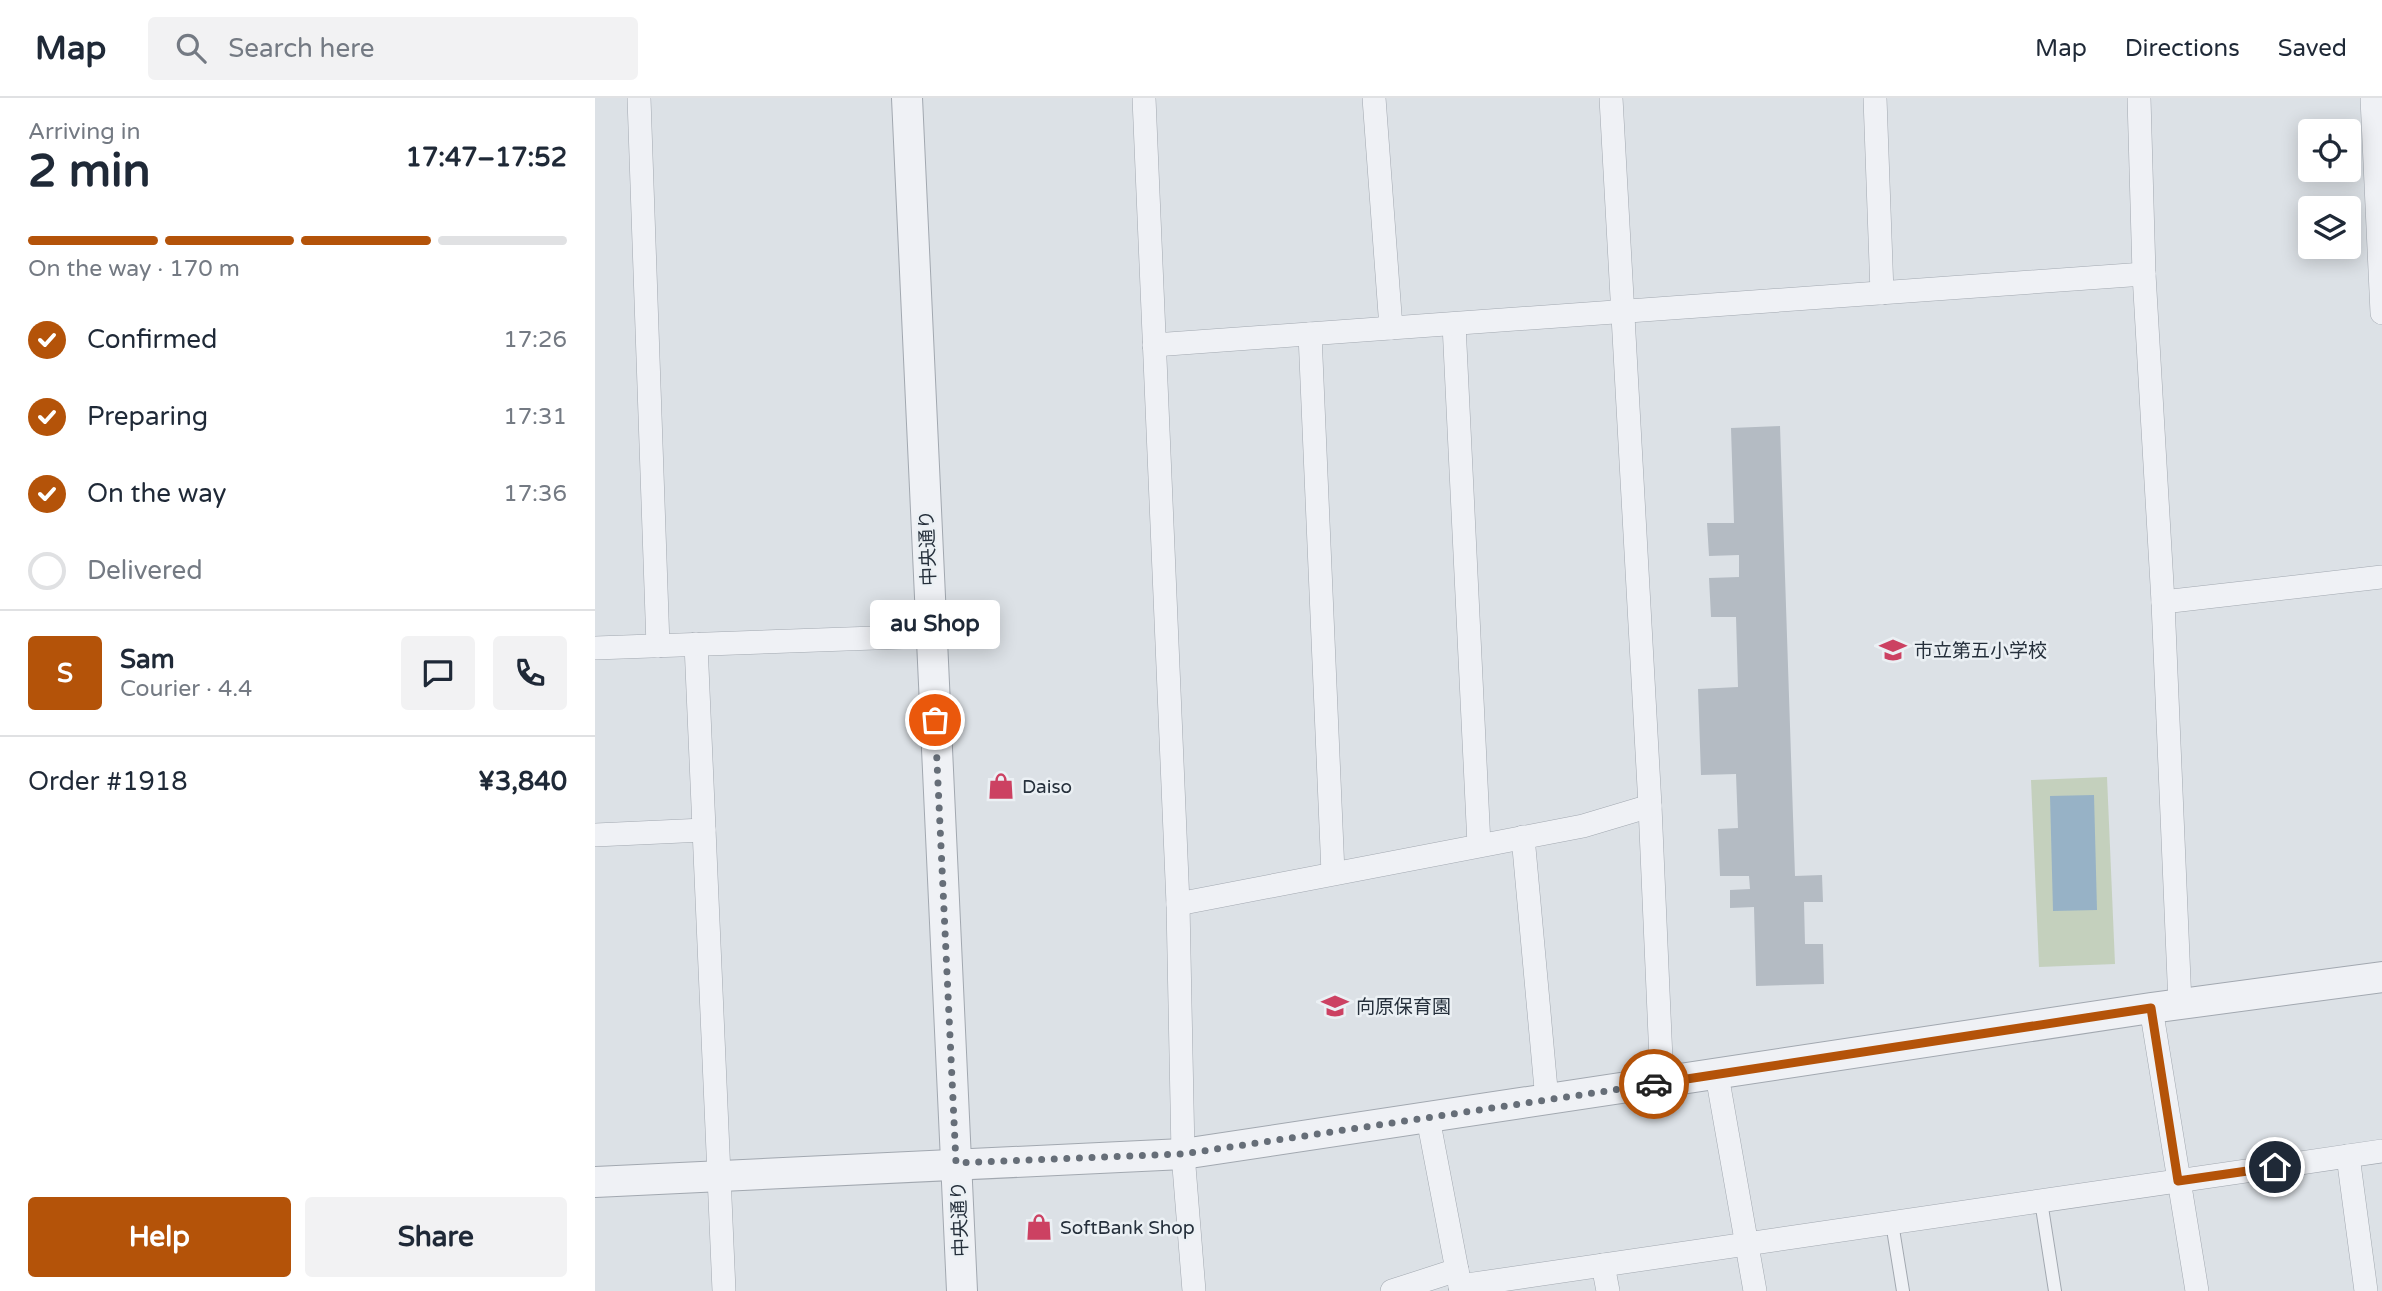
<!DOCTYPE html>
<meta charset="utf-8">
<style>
:root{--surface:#fff;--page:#f2f2f3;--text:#1f2937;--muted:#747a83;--line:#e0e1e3;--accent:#b45309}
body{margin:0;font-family:"Varela Round","Noto Sans JP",sans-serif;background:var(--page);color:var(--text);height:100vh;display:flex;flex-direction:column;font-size:26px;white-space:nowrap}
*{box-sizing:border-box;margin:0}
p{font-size:23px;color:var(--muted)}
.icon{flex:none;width:38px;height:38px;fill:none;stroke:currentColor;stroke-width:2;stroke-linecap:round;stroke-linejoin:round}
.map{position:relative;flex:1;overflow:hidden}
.sheet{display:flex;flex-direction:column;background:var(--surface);width:595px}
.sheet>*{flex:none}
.buttons{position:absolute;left:1703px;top:21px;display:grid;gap:14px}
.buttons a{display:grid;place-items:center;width:63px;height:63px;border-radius:7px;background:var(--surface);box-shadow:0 4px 18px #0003;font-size:35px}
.pin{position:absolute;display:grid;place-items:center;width:60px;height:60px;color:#fff;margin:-30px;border:4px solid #fff;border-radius:50%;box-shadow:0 2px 7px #0007}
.courier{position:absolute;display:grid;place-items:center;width:70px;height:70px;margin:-35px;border:5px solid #b45309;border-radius:50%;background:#fff;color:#222;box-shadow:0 2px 9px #0007}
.bubble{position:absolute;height:49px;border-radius:7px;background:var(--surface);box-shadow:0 4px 18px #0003;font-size:23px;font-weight:800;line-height:49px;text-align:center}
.summary em{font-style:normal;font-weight:800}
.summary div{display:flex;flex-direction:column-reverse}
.summary{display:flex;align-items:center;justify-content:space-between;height:119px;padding:0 28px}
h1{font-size:46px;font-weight:800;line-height:52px}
.bar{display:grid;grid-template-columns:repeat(4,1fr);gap:10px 7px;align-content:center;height:84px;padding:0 28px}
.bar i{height:9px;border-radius:5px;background:var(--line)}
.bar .selected{background:var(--accent)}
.bar p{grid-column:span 4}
.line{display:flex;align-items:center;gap:18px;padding:0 28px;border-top:2px solid var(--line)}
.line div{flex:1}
.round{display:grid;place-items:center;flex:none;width:74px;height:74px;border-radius:7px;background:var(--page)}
ol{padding:0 28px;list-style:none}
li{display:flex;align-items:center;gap:21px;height:77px}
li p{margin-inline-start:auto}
li .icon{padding:7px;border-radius:50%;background:var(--accent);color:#fff;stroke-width:4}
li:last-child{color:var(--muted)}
li i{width:38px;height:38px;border:4px solid var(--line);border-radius:50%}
.cta{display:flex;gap:14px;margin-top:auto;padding:14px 28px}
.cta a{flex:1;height:80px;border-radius:7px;background:var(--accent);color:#fff;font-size:28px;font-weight:800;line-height:80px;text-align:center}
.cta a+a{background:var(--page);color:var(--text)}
header{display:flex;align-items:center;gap:42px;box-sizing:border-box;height:98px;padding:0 35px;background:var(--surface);border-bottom:2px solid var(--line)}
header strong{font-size:33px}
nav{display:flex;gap:38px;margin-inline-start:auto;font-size:24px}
.search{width:490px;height:63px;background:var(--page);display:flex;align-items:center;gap:18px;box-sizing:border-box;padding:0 24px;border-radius:7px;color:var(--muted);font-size:26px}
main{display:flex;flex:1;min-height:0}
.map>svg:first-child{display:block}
.green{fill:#c4d0bd}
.water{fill:#97b2c6}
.building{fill:#b4bbc3}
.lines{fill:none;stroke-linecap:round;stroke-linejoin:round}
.service-casing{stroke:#a2a8b0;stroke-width:14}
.minor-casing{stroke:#a2a8b0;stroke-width:24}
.tertiary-casing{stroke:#a2a8b0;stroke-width:32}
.service{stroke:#eff1f5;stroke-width:12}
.minor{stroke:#eff1f5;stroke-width:23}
.tertiary{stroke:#eff1f5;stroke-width:30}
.done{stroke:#666e78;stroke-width:7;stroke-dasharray:0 12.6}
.route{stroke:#b45309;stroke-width:9}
.labels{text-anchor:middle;stroke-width:5;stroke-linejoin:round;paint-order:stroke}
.street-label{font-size:19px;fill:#26303c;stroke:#ebf0f4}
.poi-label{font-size:19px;fill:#26303c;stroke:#ebf0f4;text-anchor:start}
</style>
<header>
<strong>Map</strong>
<div class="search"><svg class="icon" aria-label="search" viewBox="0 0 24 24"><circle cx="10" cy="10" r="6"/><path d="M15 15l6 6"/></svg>Search here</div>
<nav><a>Map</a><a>Directions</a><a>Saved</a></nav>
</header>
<main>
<section class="sheet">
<div class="summary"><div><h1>2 min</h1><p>Arriving in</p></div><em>17:47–17:52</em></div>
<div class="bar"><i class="selected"></i><i class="selected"></i><i class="selected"></i><i></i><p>On the way · 170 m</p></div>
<ol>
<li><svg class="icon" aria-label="check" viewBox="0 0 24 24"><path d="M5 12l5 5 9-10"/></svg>Confirmed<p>17:26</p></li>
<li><svg class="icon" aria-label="check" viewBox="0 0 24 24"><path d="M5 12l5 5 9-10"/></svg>Preparing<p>17:31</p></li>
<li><svg class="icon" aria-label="check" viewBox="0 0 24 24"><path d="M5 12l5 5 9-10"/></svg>On the way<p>17:36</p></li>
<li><i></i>Delivered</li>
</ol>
<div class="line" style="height:126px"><b class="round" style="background:var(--accent);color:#fff">S</b><div><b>Sam</b><p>Courier · 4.4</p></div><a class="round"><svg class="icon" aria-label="chat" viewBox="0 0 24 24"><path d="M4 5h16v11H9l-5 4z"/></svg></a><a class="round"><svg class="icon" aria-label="phone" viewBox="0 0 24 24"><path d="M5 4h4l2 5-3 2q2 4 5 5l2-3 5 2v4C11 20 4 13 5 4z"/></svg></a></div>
<div class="line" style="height:91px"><div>Order #1918</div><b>¥3,840</b></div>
<div class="cta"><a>Help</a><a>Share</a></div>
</section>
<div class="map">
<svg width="1787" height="1193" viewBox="0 0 1787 1193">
<rect width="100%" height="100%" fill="#dce1e6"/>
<!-- green -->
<polygon class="green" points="1512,679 1520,866 1444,869 1436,682"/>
<!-- water -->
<polygon class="water" points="1499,697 1502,812 1458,813 1455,698"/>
<!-- building -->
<polygon class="building" points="1185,328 1200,778 1227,777 1228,804 1209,804 1210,846 1228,846 1229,886 1161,888 1159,809 1135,810 1135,792 1155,791 1154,778 1125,778 1123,731 1143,730 1141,676 1106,677 1103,591 1143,589 1141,519 1116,519 1114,480 1144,479 1144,457 1114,458 1112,425 1139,425 1136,330"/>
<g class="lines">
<defs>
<g id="service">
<polyline points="1446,1103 1460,1193"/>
<polyline points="1297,1125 1308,1193"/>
</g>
<g id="minor">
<polyline points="44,0 63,548"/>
<polyline points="549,0 583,806 588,1056 599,1193"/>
<polyline points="779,0 796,230"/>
<polyline points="1016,0 1055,708 1067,985"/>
<polyline points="1280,0 1287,195"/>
<polyline points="1544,0 1549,176 1568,504 1585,906"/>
<polyline points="1777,0 1787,215"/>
<polyline points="859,226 884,747"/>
<polyline points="715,236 738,775"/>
<polyline points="559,247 1549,176"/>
<polyline points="1568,504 1787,479"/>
<polyline points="101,546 129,1193"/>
<polyline points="0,550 336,538"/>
<polyline points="0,737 109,732"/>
<polyline points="928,739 952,1002"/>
<polyline points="583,806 988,728 1055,708"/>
<polyline points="1556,910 1602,1193"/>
<polyline points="1122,977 1160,1193"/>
<polyline points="833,1020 866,1193"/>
<polyline points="1753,1058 1771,1193"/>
<polyline points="1008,1167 1013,1193"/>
<polyline points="865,1188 1787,1053"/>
<polyline points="797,1193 862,1172"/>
</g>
<g id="tertiary">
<polyline points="312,0 367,1193"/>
<polyline points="0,1084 588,1056 1556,910 1787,879"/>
</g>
</defs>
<!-- service casing -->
<use href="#service" class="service-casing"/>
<!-- minor casing -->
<use href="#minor" class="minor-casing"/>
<!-- tertiary casing -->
<use href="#tertiary" class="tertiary-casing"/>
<!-- service -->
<use href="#service" class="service"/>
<!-- minor -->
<use href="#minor" class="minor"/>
<!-- tertiary -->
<use href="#tertiary" class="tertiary"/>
</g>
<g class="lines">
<!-- done -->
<polyline class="done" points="340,622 361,1065 588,1056 1059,986"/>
<!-- route -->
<polyline class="route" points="1059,986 1556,910 1583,1083 1680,1069"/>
</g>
<!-- icons -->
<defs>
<symbol id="school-bare" viewBox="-9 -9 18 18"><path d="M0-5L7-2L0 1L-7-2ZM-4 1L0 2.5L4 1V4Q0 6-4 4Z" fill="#cc4162" stroke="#ebf0f4" stroke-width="2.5" paint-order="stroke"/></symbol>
<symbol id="shop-bare" viewBox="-9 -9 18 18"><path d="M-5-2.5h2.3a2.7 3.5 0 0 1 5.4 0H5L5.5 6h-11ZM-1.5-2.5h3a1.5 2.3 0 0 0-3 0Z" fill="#cc4162" stroke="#ebf0f4" stroke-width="2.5" paint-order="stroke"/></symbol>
</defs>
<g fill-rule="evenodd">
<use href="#school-bare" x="1279" y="533" width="38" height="38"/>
<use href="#shop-bare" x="387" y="669" width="38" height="38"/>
<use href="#school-bare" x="721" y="889" width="38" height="38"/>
<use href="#shop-bare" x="425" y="1110" width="38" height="38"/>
</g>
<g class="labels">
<!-- street labels -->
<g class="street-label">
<text transform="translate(332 450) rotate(-92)" y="7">中央通り</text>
<text transform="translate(364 1121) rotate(-92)" y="7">中央通り</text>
</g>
<!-- poi labels -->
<g class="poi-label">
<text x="1319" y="559">市立第五小学校</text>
<text x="427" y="695">Daiso</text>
<text x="761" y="915">向原保育園</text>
<text x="465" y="1136">SoftBank Shop</text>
</g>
</g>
</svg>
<div class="buttons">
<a><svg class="icon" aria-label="locate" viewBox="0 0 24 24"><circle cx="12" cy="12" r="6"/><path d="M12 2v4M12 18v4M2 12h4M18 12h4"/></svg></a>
<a><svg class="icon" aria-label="layers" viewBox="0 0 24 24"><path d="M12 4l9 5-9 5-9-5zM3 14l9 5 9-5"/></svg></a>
</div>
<div class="pin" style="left:340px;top:622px;background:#ea580c"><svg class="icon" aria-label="bag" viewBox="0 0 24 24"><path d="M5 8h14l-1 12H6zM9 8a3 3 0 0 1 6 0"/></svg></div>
<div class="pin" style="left:1680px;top:1069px;background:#1f2937"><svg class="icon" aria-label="home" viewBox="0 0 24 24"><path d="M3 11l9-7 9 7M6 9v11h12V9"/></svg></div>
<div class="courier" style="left:1059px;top:986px"><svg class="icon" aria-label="car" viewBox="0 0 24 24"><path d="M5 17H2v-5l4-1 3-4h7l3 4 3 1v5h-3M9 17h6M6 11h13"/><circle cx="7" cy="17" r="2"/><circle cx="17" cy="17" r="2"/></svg></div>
<div class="bubble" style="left:275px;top:502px;width:130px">au Shop</div>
</div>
</main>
